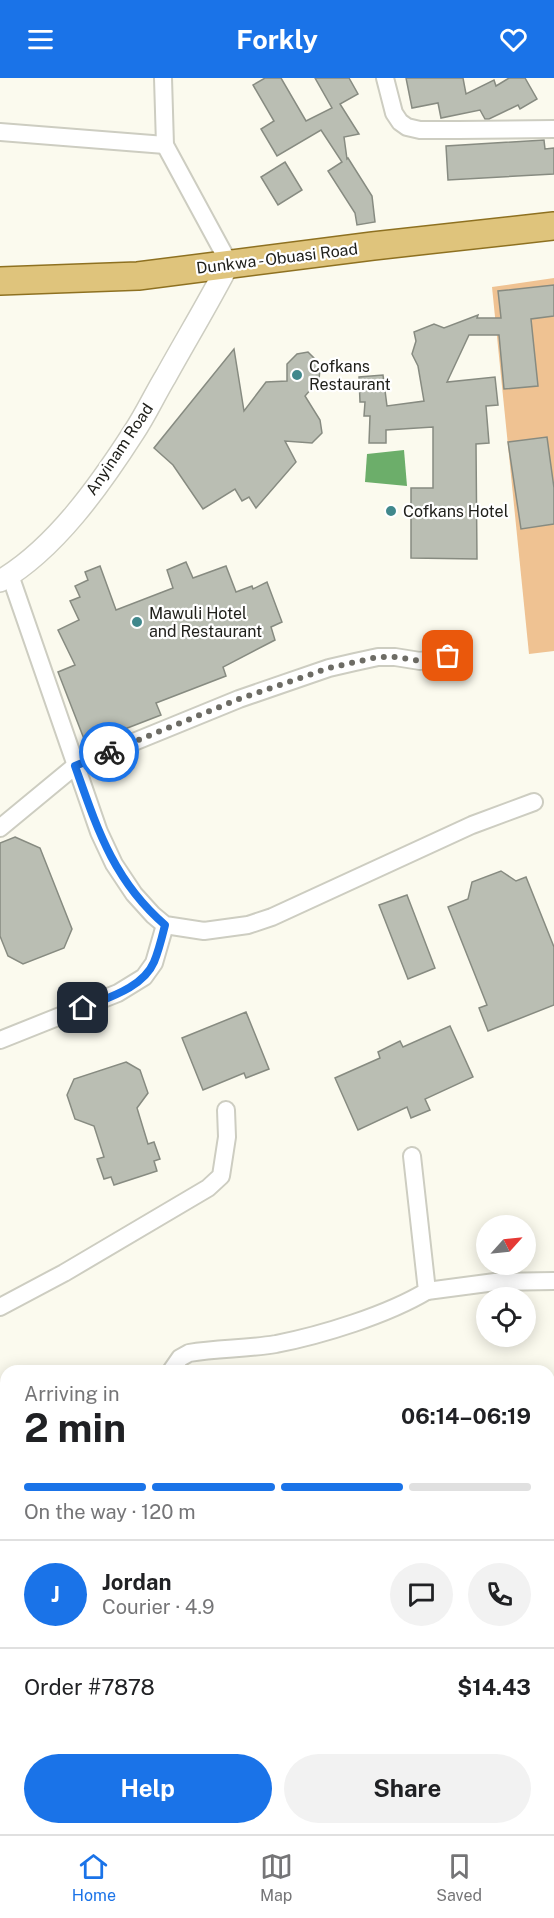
<!DOCTYPE html>
<meta charset="utf-8">
<style>
:root{--surface:#fff;--page:#f2f2f2;--text:#202124;--muted:#757577;--line:#e0e0e0;--accent:#1a73e8}
body{margin:0;font-family:"Public Sans",sans-serif;background:var(--page);color:var(--text);height:100vh;display:flex;flex-direction:column;font-size:22px;white-space:nowrap}
*{box-sizing:border-box;margin:0}
p{font-size:20px;color:var(--muted)}
.icon{flex:none;width:33px;height:33px;fill:none;stroke:currentColor;stroke-width:2;stroke-linecap:round;stroke-linejoin:round}
.map{position:relative;flex:1;overflow:hidden}
.details{position:absolute;left:0px;top:1287px;width:555px;height:470px;display:flex;flex-direction:column;background:var(--surface);border-radius:18px 18px 0 0;box-shadow:0 3px 15px #0003}
.details>*{flex:none}
.needle{width:39px;rotate:63deg}
.tools{position:absolute;left:476px;top:1137px;display:grid;gap:12px}
.tools a{display:grid;place-items:center;width:60px;height:60px;border-radius:50%;background:var(--surface);box-shadow:0 3px 15px #0003;font-size:30px}
.pin{position:absolute;display:grid;place-items:center;width:51px;height:51px;color:#fff;margin:-26px;border-radius:12px;box-shadow:0 3px 9px #0006}
.courier{position:absolute;display:grid;place-items:center;width:60px;height:60px;margin:-30px;border:4px solid #1a73e8;border-radius:50%;background:#fff;color:#222;box-shadow:0 2px 8px #0007}
.overview em{font-style:normal;font-weight:700}
.overview div{display:flex;flex-direction:column-reverse}
.overview{display:flex;align-items:center;justify-content:space-between;height:102px;padding:0 24px}
h1{font-size:39px;font-weight:700;line-height:45px}
.bar{display:grid;grid-template-columns:repeat(4,1fr);gap:9px 6px;align-content:center;height:72px;padding:0 24px}
.bar i{height:8px;border-radius:4px;background:var(--line)}
.bar .selected{background:var(--accent)}
.bar p{grid-column:span 4}
.line{display:flex;align-items:center;gap:15px;padding:0 24px;border-top:2px solid var(--line)}
.line div{flex:1}
.round{display:grid;place-items:center;flex:none;width:63px;height:63px;border-radius:32px;background:var(--page)}
.primary-button{display:flex;gap:12px;margin-top:auto;padding:12px 24px}
.primary-button a{flex:1;height:69px;border-radius:36px;background:var(--accent);color:#fff;font-size:24px;font-weight:700;line-height:69px;text-align:center}
.primary-button a+a{background:var(--page);color:var(--text)}
header{display:flex;justify-content:space-between;align-items:center;height:78px;padding:0 24px;background:var(--accent);color:#fff;font-size:27px;font-weight:700}
.menu{display:flex;justify-content:space-around;align-items:center;height:84px;border-top:2px solid var(--line);background:var(--surface);font-size:16px;color:var(--muted)}
.menu a{display:grid;justify-items:center;gap:3px}
.menu .selected{color:var(--accent)}
.map>svg:first-child{display:block}
.green{fill:#efc292}
.water{fill:#6cae6a}
.building{fill:#babeb3;stroke:#878b81;stroke-width:1.5}
.lines{fill:none;stroke-linecap:round;stroke-linejoin:round}
.minor-casing{stroke:#cdcdc1;stroke-width:20}
.tertiary-casing{stroke:#cdcdc1;stroke-width:24}
.primary-casing{stroke:#8e7121;stroke-width:30}
.minor{stroke:#fff;stroke-width:16}
.tertiary{stroke:#fff;stroke-width:21}
.primary{stroke:#dfc47c;stroke-width:27}
.done{stroke:#6d6c65;stroke-width:6;stroke-dasharray:0 10.8}
.route{stroke:#1a73e8;stroke-width:8}
.poi-dot{fill:#40888c;stroke:#fff;stroke-width:2}
.labels{text-anchor:middle;stroke-width:4.5;stroke-linejoin:round;paint-order:stroke}
.street-label{font-size:16px;fill:#20201b;stroke:#fff}
.poi-label{font-size:16px;fill:#20201b;stroke:#fff;text-anchor:start}
</style>
<header><svg class="icon" aria-label="menu" viewBox="0 0 24 24"><path d="M4 6h16M4 12h16M4 18h16"/></svg>Forkly<svg class="icon" aria-label="heart" viewBox="0 0 24 24"><path d="M12 20l-8-8c-3-5 5-10 8-4 3-6 11-1 8 4z"/></svg></header>
<div class="map">
<svg width="554" height="1756" viewBox="0 0 554 1756">
<rect width="100%" height="100%" fill="#fbfaee"/>
<!-- green -->
<polygon class="green" points="554,200 554,573 529,576 492,209"/>
<!-- water -->
<polygon class="water" points="404,372 407,408 365,404 367,376"/>
<!-- building -->
<g class="building">
<polygon points="265,0 281,0 306,43 332,30 315,0 349,0 358,16 340,26 359,56 344,59 347,81 348,80 372,118 375,144 357,147 355,135 328,93 342,84 321,52 277,78 261,51 274,43 253,7"/>
<polygon points="406,0 463,0 466,16 494,2 496,8 509,0 525,0 537,21 520,31 518,27 489,41 485,41 480,32 441,40 438,25 412,30"/>
<polygon points="544,62 545,71 554,70 554,96 448,102 446,68"/>
<polygon points="285,84 302,112 278,127 261,99"/>
<polygon points="554,207 554,238 531,241 538,308 504,311 499,257 469,257 447,304 495,299 498,327 486,328 489,365 476,366 477,481 411,480 411,410 433,410 433,349 386,352 386,365 369,365 370,338 364,338 365,324 360,324 359,299 383,297 387,328 424,323 418,288 412,276 416,263 414,254 434,246 444,250 478,237 477,240 501,240 498,213"/>
<polygon points="234,271 244,333 266,304 287,303 287,286 297,276 308,274 318,284 320,290 319,302 305,318 320,342 322,355 312,365 285,363 296,384 256,430 249,419 242,423 235,411 203,431 173,387 154,370"/>
<polygon points="547,359 554,410 554,446 521,451 508,364"/>
<polygon points="186,484 193,500 226,488 236,514 252,508 253,511 267,504 282,544 271,549 275,562 223,589 226,598 156,625 161,637 86,666 58,594 75,587 58,552 79,542 70,523 80,519 75,508 88,502 85,494 100,488 116,532 173,510 167,492"/>
<polygon points="15,759 40,770 72,851 64,870 23,886 8,878 0,858 0,765"/>
<polygon points="501,793 516,803 526,799 554,869 554,927 488,953 479,930 487,927 448,829 468,821 472,804"/>
<polygon points="407,817 435,890 408,901 379,827"/>
<polygon points="246,934 269,991 246,1000 244,995 203,1012 182,960"/>
<polygon points="450,948 473,999 425,1021 430,1032 411,1040 407,1029 358,1052 335,1000 380,980 378,974 400,963 403,969"/>
<polygon points="126,984 140,992 148,1015 137,1030 148,1066 154,1064 160,1081 154,1083 157,1093 114,1107 111,1099 104,1101 97,1081 104,1079 94,1048 75,1041 67,1017 74,1001"/>
</g>
<g class="lines">
<defs>
<g id="minor">
<polyline points="163,0 165,67 229,185"/>
<polyline points="385,0 394,35 400,44 407,49 420,52 458,52 554,51"/>
<polyline points="0,54 165,67"/>
<polyline points="10,497 99,754 114,786 134,816 153,837 165,847 204,853 248,847 272,839 472,747 534,724"/>
<polyline points="0,750 75,688 239,621 329,590 355,584 378,579 395,579 420,583 460,576"/>
<polyline points="0,962 118,915 144,899 154,885 165,847"/>
<polyline points="427,1213 495,1204 554,1203"/>
<polyline points="0,1229 64,1195 208,1110 221,1098 227,1059 226,1032"/>
<path d="M171,1293L180,1280L189,1275C218,1270 247,1271 276,1266C322,1257 387,1237 427,1213L412,1078"/>
<polyline points="0,1331 6,1332"/>
<polyline points="0,1709 6,1725"/>
<polyline points="10,1756 10,1750"/>
<polyline points="178,1756 179,1750"/>
</g>
<path id="tertiary" d="M0,503C55,471 100,407 134,354C146,336 155,316 166,298C187,260 209,224 229,185"/>
<polyline id="primary" points="0,203 138,198 373,168 554,148"/>
</defs>
<!-- minor casing -->
<use href="#minor" class="minor-casing"/>
<!-- tertiary casing -->
<use href="#tertiary" class="tertiary-casing"/>
<!-- primary casing -->
<use href="#primary" class="primary-casing"/>
<!-- minor -->
<use href="#minor" class="minor"/>
<!-- tertiary -->
<use href="#tertiary" class="tertiary"/>
<!-- primary -->
<use href="#primary" class="primary"/>
</g>
<g class="lines">
<!-- done -->
<polyline class="done" points="109,674 239,621 329,590 378,579 396,579 420,583 448,578"/>
<!-- route -->
<path class="route" d="M83,930C107,920 143,910 154,884C159,872 162,859 165,847C113,802 97,750 75,688L109,674"/>
</g>
<!-- markers -->
<g class="poi-dot">
<circle cx="297" cy="297" r="6"/>
<circle cx="391" cy="433" r="6"/>
<circle cx="137" cy="544" r="6"/>
</g>
<g class="labels">
<!-- street labels -->
<g class="street-label">
<text transform="translate(277 180) rotate(-7)" y="6">Dunkwa - Obuasi Road</text>
<text transform="translate(119 371) rotate(-56)" y="6">Anyinam Road</text>
</g>
<!-- poi labels -->
<g class="poi-label">
<text x="309" y="294">Cofkans<tspan x="309" dy="18">Restaurant</tspan></text>
<text x="403" y="439">Cofkans Hotel</text>
<text x="149" y="541">Mawuli Hotel<tspan x="149" dy="18">and Restaurant</tspan></text>
</g>
</g>
</svg>
<div class="tools">
<a><svg class="needle" viewBox="-14 -14 28 28"><path d="M0-13l5 13h-10z" fill="#e53935"/><path d="M0 13l5-13h-10z" fill="#757577"/></svg></a>
<a><svg class="icon" aria-label="locate" viewBox="0 0 24 24"><circle cx="12" cy="12" r="6"/><path d="M12 2v4M12 18v4M2 12h4M18 12h4"/></svg></a>
</div>
<div class="pin" style="left:448px;top:578px;background:#ea580c"><svg class="icon" aria-label="bag" viewBox="0 0 24 24"><path d="M5 8h14l-1 12H6zM9 8a3 3 0 0 1 6 0"/></svg></div>
<div class="pin" style="left:83px;top:930px;background:#1f2937"><svg class="icon" aria-label="home" viewBox="0 0 24 24"><path d="M3 11l9-7 9 7M6 9v11h12V9"/></svg></div>
<div class="courier" style="left:109px;top:674px"><svg class="icon" aria-label="bike" viewBox="0 0 24 24"><circle cx="6" cy="16" r="4"/><circle cx="18" cy="16" r="4"/><path d="M6 16l4-8h5l3 8M10 8l3 8H6M13 5h3"/></svg></div>
<section class="details">
<div class="overview"><div><h1>2 min</h1><p>Arriving in</p></div><em>06:14–06:19</em></div>
<div class="bar"><i class="selected"></i><i class="selected"></i><i class="selected"></i><i></i><p>On the way · 120 m</p></div>
<div class="line" style="height:108px"><b class="round" style="background:var(--accent);color:#fff">J</b><div><b>Jordan</b><p>Courier · 4.9</p></div><a class="round"><svg class="icon" aria-label="chat" viewBox="0 0 24 24"><path d="M4 5h16v11H9l-5 4z"/></svg></a><a class="round"><svg class="icon" aria-label="phone" viewBox="0 0 24 24"><path d="M5 4h4l2 5-3 2q2 4 5 5l2-3 5 2v4C11 20 4 13 5 4z"/></svg></a></div>
<div class="line" style="height:78px"><div>Order #7878</div><b>$14.43</b></div>
<div class="primary-button"><a>Help</a><a>Share</a></div>
</section>
</div>
<nav class="menu">
<a class="selected"><svg class="icon" aria-label="home" viewBox="0 0 24 24"><path d="M3 11l9-7 9 7M6 9v11h12V9"/></svg>Home</a>
<a><svg class="icon" aria-label="map" viewBox="0 0 24 24"><path d="M3 6l6-2 6 2 6-2v14l-6 2-6-2-6 2zM9 4v14M15 6v14"/></svg>Map</a>
<a><svg class="icon" aria-label="saved" viewBox="0 0 24 24"><path d="M7 4h10v16l-5-4-5 4z"/></svg>Saved</a>
</nav>
